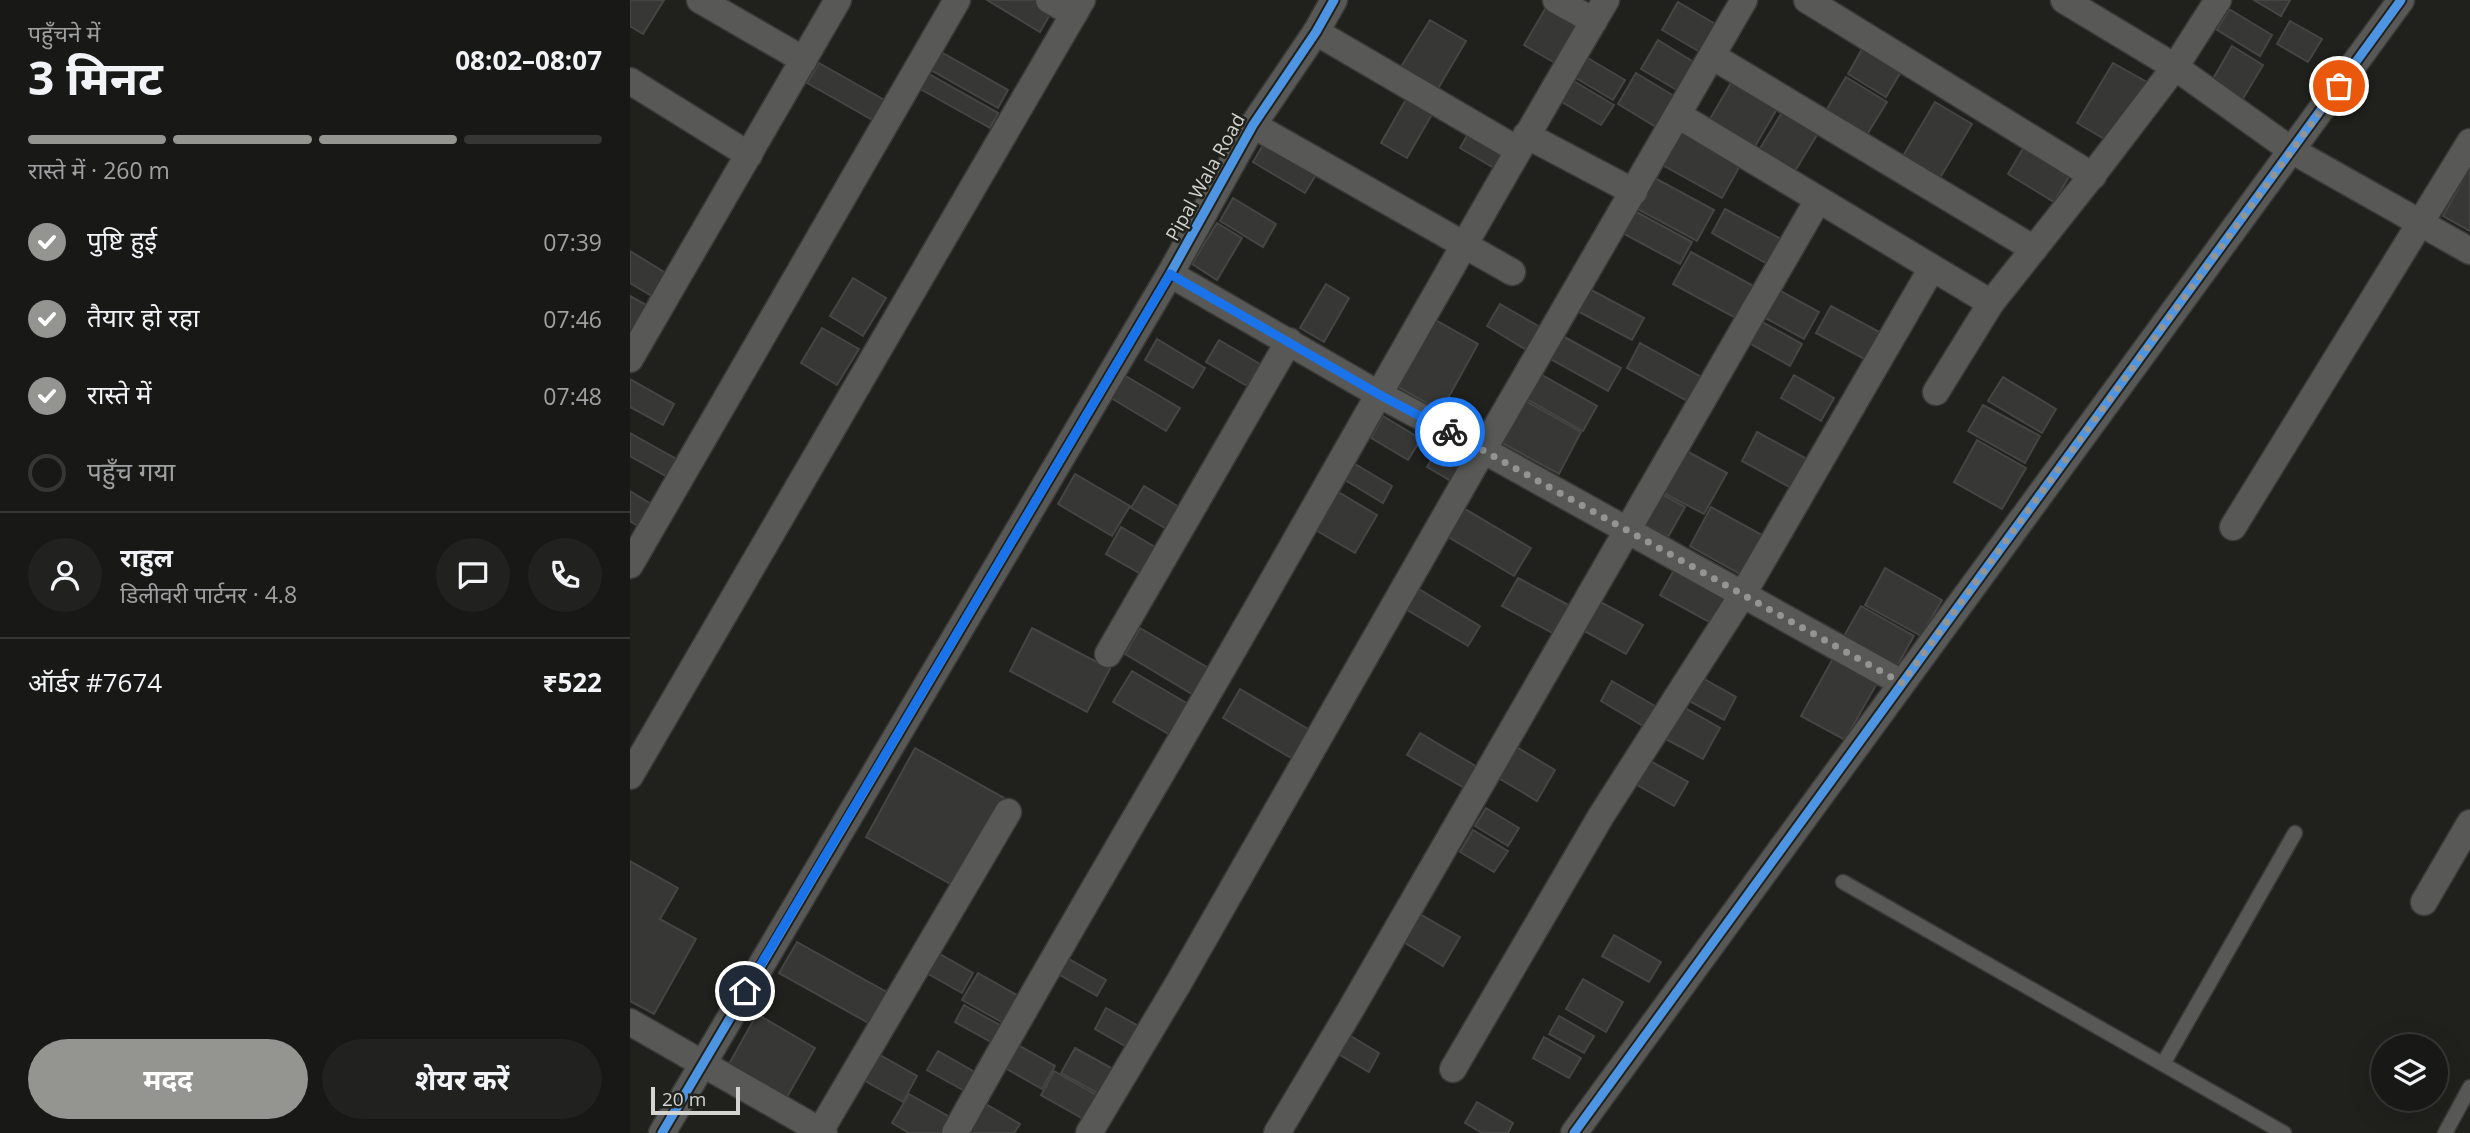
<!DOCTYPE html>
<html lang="hi">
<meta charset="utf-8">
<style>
:root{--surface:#181816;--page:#21211f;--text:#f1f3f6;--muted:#9fa0a1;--line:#363735;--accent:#949491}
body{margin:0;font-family:"Open Sans","Noto Sans Devanagari",sans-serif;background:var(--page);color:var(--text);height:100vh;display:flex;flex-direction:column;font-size:26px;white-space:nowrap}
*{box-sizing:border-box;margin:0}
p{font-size:23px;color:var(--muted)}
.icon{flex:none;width:38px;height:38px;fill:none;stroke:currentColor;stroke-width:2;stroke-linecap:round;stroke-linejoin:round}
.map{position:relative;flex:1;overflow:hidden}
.panel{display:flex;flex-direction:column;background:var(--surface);width:630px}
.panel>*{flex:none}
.controls{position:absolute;left:1741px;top:1034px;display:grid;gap:14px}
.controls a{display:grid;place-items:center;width:77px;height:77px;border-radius:50%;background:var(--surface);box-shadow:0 7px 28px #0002,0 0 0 2px var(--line);font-size:35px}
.scale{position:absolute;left:21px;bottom:18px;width:89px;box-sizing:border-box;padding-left:7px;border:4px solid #d3d3d0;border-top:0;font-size:19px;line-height:24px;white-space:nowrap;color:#d3d3d0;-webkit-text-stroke:5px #21211c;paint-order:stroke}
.pin{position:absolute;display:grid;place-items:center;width:60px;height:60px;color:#fff;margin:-30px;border:4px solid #fff;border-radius:50%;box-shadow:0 2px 7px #0007}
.courier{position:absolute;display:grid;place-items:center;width:70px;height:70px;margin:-35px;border:5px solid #1a73e8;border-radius:50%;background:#fff;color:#222;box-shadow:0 2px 9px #0007}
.summary em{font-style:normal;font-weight:700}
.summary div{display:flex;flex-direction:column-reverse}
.summary{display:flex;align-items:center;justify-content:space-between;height:119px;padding:0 28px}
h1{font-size:46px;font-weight:700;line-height:52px}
.bar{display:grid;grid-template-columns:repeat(4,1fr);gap:10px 7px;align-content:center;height:84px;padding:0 28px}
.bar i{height:9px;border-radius:5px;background:var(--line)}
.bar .selected{background:var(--accent)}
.bar p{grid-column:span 4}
.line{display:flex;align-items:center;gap:18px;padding:0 28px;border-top:2px solid var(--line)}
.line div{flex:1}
.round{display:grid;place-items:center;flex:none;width:74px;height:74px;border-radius:37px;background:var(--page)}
ol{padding:0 28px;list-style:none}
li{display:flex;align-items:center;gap:21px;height:77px}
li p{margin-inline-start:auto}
li .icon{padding:7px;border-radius:50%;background:var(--accent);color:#fff;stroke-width:4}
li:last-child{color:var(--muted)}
li i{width:38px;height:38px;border:4px solid var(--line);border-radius:50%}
.cta{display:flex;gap:14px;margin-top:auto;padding:14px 28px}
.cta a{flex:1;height:80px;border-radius:42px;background:var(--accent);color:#fff;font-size:28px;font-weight:700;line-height:80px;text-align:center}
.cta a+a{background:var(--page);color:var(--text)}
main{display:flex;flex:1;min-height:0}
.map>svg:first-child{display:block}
.building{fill:#373735;stroke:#454544;stroke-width:2}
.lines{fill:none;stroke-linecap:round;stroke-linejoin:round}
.lane-casing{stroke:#393a37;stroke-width:17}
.street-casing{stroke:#393a37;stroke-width:29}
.lane{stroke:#585857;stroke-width:14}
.street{stroke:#585857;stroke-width:26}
.cycleway-casing{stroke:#21211c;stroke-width:13}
.cycleway{stroke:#4d94e3;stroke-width:9}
.done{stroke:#949491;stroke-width:7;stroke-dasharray:0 12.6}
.route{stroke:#1a73e8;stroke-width:9}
.labels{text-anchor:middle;stroke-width:5;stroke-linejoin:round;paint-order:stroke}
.street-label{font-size:19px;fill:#d3d3d0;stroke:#21211c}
</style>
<main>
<section class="panel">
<div class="summary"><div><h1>3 मिनट</h1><p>पहुँचने में</p></div><em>08:02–08:07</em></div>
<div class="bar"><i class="selected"></i><i class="selected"></i><i class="selected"></i><i></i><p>रास्ते में · 260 m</p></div>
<ol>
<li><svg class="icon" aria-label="check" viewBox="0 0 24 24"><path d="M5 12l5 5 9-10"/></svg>पुष्टि हुई<p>07:39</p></li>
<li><svg class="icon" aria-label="check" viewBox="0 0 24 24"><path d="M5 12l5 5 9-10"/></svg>तैयार हो रहा<p>07:46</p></li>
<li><svg class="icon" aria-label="check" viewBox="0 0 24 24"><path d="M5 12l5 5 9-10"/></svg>रास्ते में<p>07:48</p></li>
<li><i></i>पहुँच गया</li>
</ol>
<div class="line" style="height:126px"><a class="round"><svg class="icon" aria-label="person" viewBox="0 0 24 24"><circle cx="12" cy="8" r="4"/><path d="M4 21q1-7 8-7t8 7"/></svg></a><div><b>राहुल</b><p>डिलीवरी पार्टनर · 4.8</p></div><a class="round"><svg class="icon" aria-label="chat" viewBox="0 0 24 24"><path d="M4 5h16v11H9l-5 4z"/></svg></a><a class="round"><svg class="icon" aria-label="phone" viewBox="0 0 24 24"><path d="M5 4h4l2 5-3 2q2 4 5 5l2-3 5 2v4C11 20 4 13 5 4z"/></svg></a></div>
<div class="line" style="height:91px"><div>ऑर्डर #7674</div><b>₹522</b></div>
<div class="cta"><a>मदद</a><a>शेयर करें</a></div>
</section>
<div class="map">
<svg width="1840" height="1133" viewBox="0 0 1840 1133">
<rect width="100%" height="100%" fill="#20201d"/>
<!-- building -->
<g class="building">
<polygon points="0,0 34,0 13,34 0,26"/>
<polygon points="357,0 408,0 423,9 410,32"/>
<polygon points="1624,0 1660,0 1651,16"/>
<polygon points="1048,2 1087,25 1070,52 1032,30"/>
<polygon points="918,4 956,26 932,67 894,45"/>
<polygon points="1599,9 1642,35 1630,56 1587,30"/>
<polygon points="800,20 836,41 806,92 769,70"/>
<polygon points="1660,21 1692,39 1678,62 1647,44"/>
<polygon points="1028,40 1067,64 1050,92 1011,69"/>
<polygon points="1236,42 1275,65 1256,97 1218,74"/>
<polygon points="1602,46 1633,65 1611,102 1580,84"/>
<polygon points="304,48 378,90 368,108 294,66"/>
<polygon points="956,57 995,80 983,100 944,77"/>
<polygon points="189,63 258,102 246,122 177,83"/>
<polygon points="1483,63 1517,82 1481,143 1447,123"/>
<polygon points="292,70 368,113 360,128 283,85"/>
<polygon points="1006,73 1044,96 1026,127 988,104"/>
<polygon points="1216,77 1257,102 1235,138 1194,114"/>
<polygon points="942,80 984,105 971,125 930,101"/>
<polygon points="1102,81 1148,107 1123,150 1077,124"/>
<polygon points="779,94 805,109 777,158 751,143"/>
<polygon points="1305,102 1342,124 1307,183 1270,161"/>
<polygon points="1154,109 1190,130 1162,176 1126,155"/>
<polygon points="1049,120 1115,157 1092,198 1027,162"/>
<polygon points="842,127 882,150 869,171 830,148"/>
<polygon points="639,135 691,166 675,193 623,162"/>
<polygon points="1398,140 1444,168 1424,202 1378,174"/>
<polygon points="1840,167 1840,231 1813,216"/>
<polygon points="1021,176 1084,210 1067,241 1004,207"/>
<polygon points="603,198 646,224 633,247 590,221"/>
<polygon points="999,208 1062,242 1050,264 987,230"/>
<polygon points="1095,209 1155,241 1141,266 1082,233"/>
<polygon points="587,223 612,238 587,280 562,264"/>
<polygon points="0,251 39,275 25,298 0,283"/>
<polygon points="1061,252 1129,289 1111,321 1043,284"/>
<polygon points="223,278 256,298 233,336 200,316"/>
<polygon points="696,284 719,298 694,342 670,328"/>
<polygon points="952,285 1014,318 1002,340 940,307"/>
<polygon points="1143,287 1189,312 1174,339 1128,314"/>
<polygon points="0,296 22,308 0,340"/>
<polygon points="870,304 917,331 903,354 857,326"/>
<polygon points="1201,306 1251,333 1236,360 1186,333"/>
<polygon points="802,318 848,344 811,411 765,385"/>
<polygon points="1125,318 1172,344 1160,366 1114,340"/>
<polygon points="192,328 229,349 207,385 171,363"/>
<polygon points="929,334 991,368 978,391 917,357"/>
<polygon points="527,339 575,368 563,388 515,360"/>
<polygon points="589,340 630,364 617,386 576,362"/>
<polygon points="1010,343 1073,378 1059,402 997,368"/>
<polygon points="905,371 967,406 953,431 891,396"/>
<polygon points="494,375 550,408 536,431 481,398"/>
<polygon points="1164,375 1204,398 1191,421 1151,398"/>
<polygon points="1373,377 1426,409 1412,433 1358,401"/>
<polygon points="0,379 44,404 33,425 0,407"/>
<polygon points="890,398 951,432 929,474 867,440"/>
<polygon points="1353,405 1410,436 1395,463 1338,431"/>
<polygon points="753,416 791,439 778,460 741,438"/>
<polygon points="818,432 845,447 824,483 797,467"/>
<polygon points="1127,432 1179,460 1163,489 1112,461"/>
<polygon points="0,433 52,462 41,479 0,456"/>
<polygon points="1347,440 1396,468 1372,509 1324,482"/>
<polygon points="1051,448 1097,473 1074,514 1028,490"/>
<polygon points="720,461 762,486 753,503 710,477"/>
<polygon points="445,474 500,506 482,536 428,504"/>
<polygon points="514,486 551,508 538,530 501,508"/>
<polygon points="705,490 747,515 725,553 682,528"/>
<polygon points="0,491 31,510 18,532 0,521"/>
<polygon points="1026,491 1055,507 1038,537 1010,522"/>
<polygon points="830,506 901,548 884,576 813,534"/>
<polygon points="1081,507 1139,539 1117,578 1060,546"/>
<polygon points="491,527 532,551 516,577 476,554"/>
<polygon points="1049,561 1099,590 1081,623 1030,595"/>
<polygon points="1255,568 1312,600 1291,636 1235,605"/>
<polygon points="888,578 942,607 926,635 872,606"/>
<polygon points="784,586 850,626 838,646 772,607"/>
<polygon points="965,599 1013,625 996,654 949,628"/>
<polygon points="1231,606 1284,636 1267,666 1214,636"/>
<polygon points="402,628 480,669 457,712 380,671"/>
<polygon points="510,628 582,670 567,697 495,654"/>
<polygon points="1206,653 1250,678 1215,740 1171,716"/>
<polygon points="502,671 560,705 542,736 483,702"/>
<polygon points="1067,675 1106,697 1094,720 1054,698"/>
<polygon points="982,681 1025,706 1013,726 971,701"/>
<polygon points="610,689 685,733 668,762 593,718"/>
<polygon points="1050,705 1090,728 1073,759 1032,737"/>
<polygon points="790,733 849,768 836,789 777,755"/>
<polygon points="878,742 925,770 907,801 860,773"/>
<polygon points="285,748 374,798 324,886 236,837"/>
<polygon points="1015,758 1058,782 1044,806 1002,782"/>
<polygon points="856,808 889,828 878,846 845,826"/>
<polygon points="843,830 878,851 864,872 830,852"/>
<polygon points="0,861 48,888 30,919 66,939 24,1014 0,1001"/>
<polygon points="783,910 830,937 813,966 767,938"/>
<polygon points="984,935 1031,962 1019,982 972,956"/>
<polygon points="167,942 260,994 242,1025 149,973"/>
<polygon points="303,950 343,973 332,993 291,970"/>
<polygon points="432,955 476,980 467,996 423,971"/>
<polygon points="348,973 392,998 377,1025 332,1000"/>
<polygon points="953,979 993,1002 976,1032 936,1009"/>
<polygon points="334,1005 377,1029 368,1046 325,1022"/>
<polygon points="476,1008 512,1028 500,1049 465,1029"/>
<polygon points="127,1014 185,1048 153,1104 95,1071"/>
<polygon points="929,1016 964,1036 954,1053 919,1034"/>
<polygon points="714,1032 749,1053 739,1072 703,1051"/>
<polygon points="914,1037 951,1058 939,1078 903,1058"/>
<polygon points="381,1041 425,1066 412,1089 368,1064"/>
<polygon points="445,1048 483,1069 469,1094 431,1073"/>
<polygon points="243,1051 287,1076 273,1102 228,1077"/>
<polygon points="308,1051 350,1075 340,1094 297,1070"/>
<polygon points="424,1071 468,1096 455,1120 411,1095"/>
<polygon points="279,1094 325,1120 318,1133 279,1133 262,1123"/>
<polygon points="349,1100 390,1124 384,1133 330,1133"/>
<polygon points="847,1102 883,1123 878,1133 852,1133 835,1123"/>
</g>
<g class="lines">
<defs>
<g id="lane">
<polyline points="1213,882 1654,1133"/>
<polyline points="1533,1064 1665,833"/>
<polyline points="1815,1133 1840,1087"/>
</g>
<g id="street">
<polyline points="70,0 174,60"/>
<polyline points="419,0 444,14"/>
<polyline points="926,0 964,21"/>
<polyline points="1177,0 1463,176"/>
<polyline points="1434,0 1545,67 1661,150 1840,251"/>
<polyline points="686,32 888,150"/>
<polyline points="1082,56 1404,249"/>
<polyline points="0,81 119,155"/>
<polyline points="1048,115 1361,303"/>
<polyline points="623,125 882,272"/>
<polyline points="896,135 1004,192"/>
<polyline points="540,274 750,395 853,450 1272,683"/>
<polyline points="0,359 208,0"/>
<polyline points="1306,392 1361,303 1468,168 1545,67 1588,0"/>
<polyline points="1603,527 1840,142"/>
<polyline points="0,565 327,0"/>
<polyline points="478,654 659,341"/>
<polyline points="0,776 452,0"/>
<polyline points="1794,902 1840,823"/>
<polyline points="0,1022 194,1133"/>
<polyline points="823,1069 971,816 1113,594 1302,268"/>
<polyline points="32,1133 540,274 623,125 686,32 704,0"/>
<polyline points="189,1133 378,812"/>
<path d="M325,1133C417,966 515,803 610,638C732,425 852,211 976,0"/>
<polyline points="459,1133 548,984 853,450 1114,0"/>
<polyline points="647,1133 721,1009 1188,200"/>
<polyline points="944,1133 1771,0"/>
</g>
</defs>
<!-- lane casing -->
<use href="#lane" class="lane-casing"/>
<!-- street casing -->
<use href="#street" class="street-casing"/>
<!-- lane -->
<use href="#lane" class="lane"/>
<!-- street -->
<use href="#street" class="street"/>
<defs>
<g id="cycleway">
<polyline points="32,1133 540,274 623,125 686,32 704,0"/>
<polyline points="944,1133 1771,0"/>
</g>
</defs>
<!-- cycleway casing -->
<use href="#cycleway" class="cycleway-casing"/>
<!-- cycleway -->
<use href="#cycleway" class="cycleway"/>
</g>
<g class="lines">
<!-- done -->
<polyline class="done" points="820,432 1272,683 1709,86"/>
<!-- route -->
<polyline class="route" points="115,991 540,274 750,395 820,432"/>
</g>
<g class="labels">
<!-- street labels -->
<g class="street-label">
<text transform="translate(575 177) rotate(-61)" y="7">Pipal Wala Road</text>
</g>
</g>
</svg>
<div class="controls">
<a><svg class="icon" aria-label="layers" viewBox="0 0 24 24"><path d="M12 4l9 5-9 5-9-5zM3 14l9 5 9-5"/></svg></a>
</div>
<div class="scale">20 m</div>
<div class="pin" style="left:1709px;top:86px;background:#ea580c"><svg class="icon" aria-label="bag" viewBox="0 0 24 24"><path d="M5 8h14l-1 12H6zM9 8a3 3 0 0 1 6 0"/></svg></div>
<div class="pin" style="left:115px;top:991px;background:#1f2937"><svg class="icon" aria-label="home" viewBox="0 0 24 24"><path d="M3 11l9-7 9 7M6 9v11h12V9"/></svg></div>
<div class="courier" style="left:820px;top:432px"><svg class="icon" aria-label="bike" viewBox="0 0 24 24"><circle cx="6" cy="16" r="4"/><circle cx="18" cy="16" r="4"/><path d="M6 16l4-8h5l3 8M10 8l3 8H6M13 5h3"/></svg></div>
</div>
</main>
